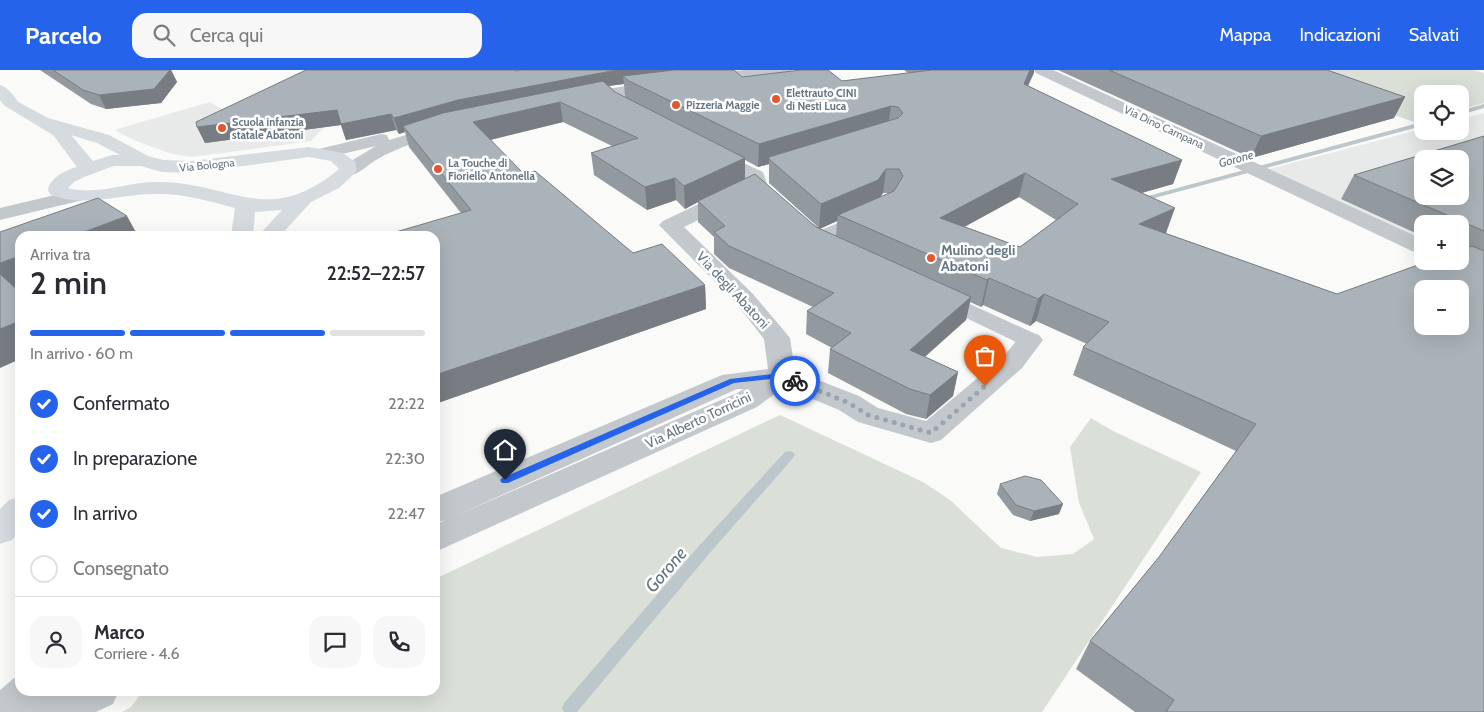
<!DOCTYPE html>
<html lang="it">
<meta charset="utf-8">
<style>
:root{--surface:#fff;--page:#f7f7f7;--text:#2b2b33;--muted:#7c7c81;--line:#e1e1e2;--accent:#2563eb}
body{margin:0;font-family:Cabin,sans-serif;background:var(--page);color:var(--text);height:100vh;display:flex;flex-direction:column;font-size:19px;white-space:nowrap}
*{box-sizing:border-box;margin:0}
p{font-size:16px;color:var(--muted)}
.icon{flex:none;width:28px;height:28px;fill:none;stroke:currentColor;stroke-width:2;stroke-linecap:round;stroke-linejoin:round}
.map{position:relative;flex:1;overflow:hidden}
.panel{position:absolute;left:15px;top:161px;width:425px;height:465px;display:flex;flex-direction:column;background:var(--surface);border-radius:15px;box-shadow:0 5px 20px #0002}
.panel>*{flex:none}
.controls{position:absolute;left:1414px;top:15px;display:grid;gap:10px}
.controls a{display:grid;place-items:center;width:55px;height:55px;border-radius:10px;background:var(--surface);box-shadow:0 5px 20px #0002;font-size:25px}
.pin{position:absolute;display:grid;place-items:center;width:42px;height:42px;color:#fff;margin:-51px -21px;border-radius:50% 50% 50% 0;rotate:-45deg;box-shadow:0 0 5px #0007}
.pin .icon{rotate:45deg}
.courier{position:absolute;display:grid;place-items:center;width:50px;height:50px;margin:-25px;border:4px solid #2563eb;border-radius:50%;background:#fff;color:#222;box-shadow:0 1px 6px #0007}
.headline em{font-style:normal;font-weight:600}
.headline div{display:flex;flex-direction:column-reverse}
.headline{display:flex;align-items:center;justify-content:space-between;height:85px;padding:0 15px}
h1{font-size:32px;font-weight:600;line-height:38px}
.bar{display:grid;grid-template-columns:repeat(4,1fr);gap:8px 5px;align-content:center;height:60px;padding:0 15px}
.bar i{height:6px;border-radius:4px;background:var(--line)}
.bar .on{background:var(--accent)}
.bar p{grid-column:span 4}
.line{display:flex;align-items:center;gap:12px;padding:0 15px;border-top:1px solid var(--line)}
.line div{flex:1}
.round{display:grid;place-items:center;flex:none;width:52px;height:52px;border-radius:15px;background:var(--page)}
ol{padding:0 15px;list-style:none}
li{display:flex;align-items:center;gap:15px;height:55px}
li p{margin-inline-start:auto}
li .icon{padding:5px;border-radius:50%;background:var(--accent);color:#fff;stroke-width:4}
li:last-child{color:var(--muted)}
li i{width:28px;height:28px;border:2px solid var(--line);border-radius:50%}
header{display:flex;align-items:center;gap:30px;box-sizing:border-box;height:70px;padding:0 25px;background:var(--accent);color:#fff}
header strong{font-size:24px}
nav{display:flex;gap:28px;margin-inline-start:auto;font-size:18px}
.search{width:350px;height:45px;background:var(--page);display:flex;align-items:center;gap:12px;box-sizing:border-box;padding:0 18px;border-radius:15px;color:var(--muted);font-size:19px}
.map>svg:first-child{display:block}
.built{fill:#e8e9e9;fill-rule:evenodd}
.green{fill:#dadfd7}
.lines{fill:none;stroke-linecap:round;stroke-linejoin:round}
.stream{fill:#bbc7cb;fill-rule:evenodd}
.pedestrian{fill:#c3c8cc;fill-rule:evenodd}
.minor{fill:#c3c8cc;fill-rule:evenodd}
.tertiary{fill:#c3c8cc;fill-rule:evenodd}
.secondary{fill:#d6dbdf;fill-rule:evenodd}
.primary{fill:#d6dbdf;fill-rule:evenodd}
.wall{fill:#929a9f;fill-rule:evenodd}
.shaded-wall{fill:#777d82}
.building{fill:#aab3b9;stroke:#777d82;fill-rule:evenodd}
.route{fill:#2563eb}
.done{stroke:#99a4ac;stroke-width:5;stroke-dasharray:0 9}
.poi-dot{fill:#e4572e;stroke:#fff;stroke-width:2}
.labels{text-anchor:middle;stroke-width:5;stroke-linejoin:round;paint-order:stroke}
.far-poi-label{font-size:11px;font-weight:bold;fill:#657683;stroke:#fff;text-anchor:start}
.far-street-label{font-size:11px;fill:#657683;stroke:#fff}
.far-water-label{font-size:12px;font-style:italic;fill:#60757c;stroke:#fff}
.poi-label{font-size:14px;font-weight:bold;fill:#657683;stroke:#fff;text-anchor:start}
.street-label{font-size:14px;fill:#657683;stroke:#fff}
.near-water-label{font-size:18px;font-style:italic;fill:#60757c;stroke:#fff}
</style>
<header>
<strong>Parcelo</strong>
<div class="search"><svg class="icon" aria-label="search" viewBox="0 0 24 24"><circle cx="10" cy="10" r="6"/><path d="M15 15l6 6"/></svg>Cerca qui</div>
<nav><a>Mappa</a><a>Indicazioni</a><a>Salvati</a></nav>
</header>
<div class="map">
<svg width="1484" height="642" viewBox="0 0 1484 642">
<rect width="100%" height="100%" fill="#fafaf8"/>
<!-- built -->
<g class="built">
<polygon points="210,32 223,40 325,56 311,71 192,87 172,84 136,71 114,60"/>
<path d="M1484,43V202L1460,154H1422V173L1265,100L1422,59V61H1460V49ZM1422,89H1460V126H1422Z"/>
</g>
<!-- green -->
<g class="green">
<polygon points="1314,0 1473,0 1484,3 1484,33 1460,40 1460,24 1422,24 1422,51 1417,53 1282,6"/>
<polygon points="780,345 923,412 950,430 1001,478 1037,487 1073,484 1094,469 1079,433 1070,377 1091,348 1113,361 1201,402 1042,642 122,642 131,637 143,621 435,621 435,509"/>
</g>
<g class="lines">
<!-- stream -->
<g class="stream">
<polygon points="1484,34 1484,38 1460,45 1460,41"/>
<polygon points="1422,52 1422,56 1140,132 1133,130"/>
<polygon points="789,381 793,382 795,385 793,388 708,485 577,642 564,642 562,638 564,633 698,477 785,382"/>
</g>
<!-- pedestrian -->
<g class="pedestrian">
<polygon points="867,141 874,143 876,147 874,151 823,173 816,175 809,173 806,169 809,165"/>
<polygon points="937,219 1038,265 1042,270 1038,275 1030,277 1022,275 929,230 926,225 929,220"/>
</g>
<!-- minor -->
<g class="minor">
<polygon points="1034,0 1053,0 1422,169 1422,183 1414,182 1036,3"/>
<path d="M713,79L763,102L767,114L764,118L684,157L752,223L786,263L790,268L795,301L859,326L878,338L926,351L1004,286L1021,265L1030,262L1039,265L1043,270L1022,298L941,370L931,373L858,352L839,340L784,317L757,337L435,482V455L445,450L435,453V427L722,305L768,299L764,269L736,233L659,155L663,151L747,111V109L707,88L704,84L707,80ZM737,319H744L737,323L455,446Z"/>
<polygon points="20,606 20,621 48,621 46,625 55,621 119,621 113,634 96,642 0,642 0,620 14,608"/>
</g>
<!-- tertiary -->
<g class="tertiary">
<polygon points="744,0 792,0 790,3 785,4 704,14 699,12 696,9 699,6 704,4"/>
<polygon points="661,10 666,12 669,15 666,18 578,34 572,32 570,29 572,26 578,24"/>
<path d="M443,54L449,55L452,59L449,63C424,69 398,77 376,90C364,97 355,109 341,105L339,101L341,97L376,76L325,88L319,87L316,83L319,79L381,64L387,65L389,70Z"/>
<polygon points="76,120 83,122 86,126 83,130 0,150 0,138"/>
</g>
<!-- secondary -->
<g class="secondary">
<path d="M11,28L48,48L109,65L148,86L163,90L192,91L309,77L343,83L355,92L357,101L339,118L311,132L280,166H258L282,140L255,142L253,166H231L235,138C208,131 183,123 155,124C119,124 86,138 51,125L48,121C49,108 66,100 77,97L53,65L5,36L3,33L5,30ZM71,65L97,73L120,85H112L93,91ZM309,87L331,91L339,99C267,159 231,111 156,112C127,112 96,126 68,118L74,112L84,107L114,96H141L161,102L192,103Z"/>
<polygon points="20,427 20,461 12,470 0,474 0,439 9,430"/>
</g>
<!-- primary -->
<path class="primary" d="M0,15C8,17 14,26 19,33L17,36H5L0,30Z"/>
</g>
<!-- wall -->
<g class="wall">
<polygon points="40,0 171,0 177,12 161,33 106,39 91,34"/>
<path d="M904,0H1034L1028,16L1182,90L1173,114L1141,123L1166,163H1165L1337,224L1460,191V154H1422V166L1341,129L1354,105L1484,66V642H1135L1076,599L1090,571L1159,487L1236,381L1073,305L1083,277L1087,274L1036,251L1030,256L983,235L981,237L970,232L966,250L925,287L958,302L953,326L926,349L906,344L828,303L830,279L832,278L806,264L807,241L813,237L729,198L714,184V167L698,152V132L685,139L676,130L647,140L594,105L591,83L612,76L563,52L490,70L524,104L633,183L705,215L706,239L435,334V166L461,143L409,77L405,62L399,64L396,60L346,70L341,55L205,73L197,57L517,1L742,7L842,11L908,3ZM624,14L625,27L615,22L609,16ZM745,90L758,97L769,94V113L819,158L745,109ZM883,123H889L880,127ZM1019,127L1056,150L1020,177L964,157ZM837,151L836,166L820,159Z"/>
<polygon points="1058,0 1327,0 1405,27 1394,48 1251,88"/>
<polygon points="1000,414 1059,444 1030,451 1013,445 997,424"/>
</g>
<!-- shaded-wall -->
<g class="shaded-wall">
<polygon points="170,0 171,0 177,12 161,33 106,39 99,25"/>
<polygon points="618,0 714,0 623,6 624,14 607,16 403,56 405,62 399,64 394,48 458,30 606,2"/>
<polygon points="1030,0 1034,0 1034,3 1019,35 1024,14"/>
<polygon points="1405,27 1394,48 1251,88 1261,66"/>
<polygon points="560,32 563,52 478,73 473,52"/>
<polygon points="891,36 888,58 769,87 769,94 758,97 759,74"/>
<polygon points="337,40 391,44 396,60 346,70 341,55 205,73 197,57"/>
<polygon points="745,88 745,110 698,131 698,132 685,139 684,116"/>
<polygon points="1182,90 1173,114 1103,134 1111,109"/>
<polygon points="886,99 883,123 875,135 838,145 837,151 819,159 821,134"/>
<polygon points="1025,103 1019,127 935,173 940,148"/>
<polygon points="675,108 676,130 647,140 645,117"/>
<polygon points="1175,138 1166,163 1130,180 1139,154"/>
<polygon points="127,146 138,166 73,166"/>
<polygon points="20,186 20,220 11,224 0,209 0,193"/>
<polygon points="989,208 983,235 981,237 987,210"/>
<polygon points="705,215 706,239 435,334 435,305"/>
<polygon points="1044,224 1036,251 1030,256 1038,229"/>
<polygon points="971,227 966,250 906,303 910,280"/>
<polygon points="20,251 20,289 0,298 0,259"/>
<polygon points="958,302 953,326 926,349 930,325"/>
<polygon points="1063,434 1059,444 1030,451 1034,441"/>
</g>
<!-- building -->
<g class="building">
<polygon points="53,0 170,0 154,19 99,25 83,20"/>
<polygon points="306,0 515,0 515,1 522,0 618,0 606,2 458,30 394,48 391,44 341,54 337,40 197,57 196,52"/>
<path d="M674,0H734L742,7L801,0H828L842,11L932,0H1030L1024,14L1182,90L1111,109L1175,138L1139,154L1337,224L1429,191H1460V181L1472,176L1484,181V642H1166L1174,630L1090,571L1159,487L1256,354L1083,277L1109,252L1044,224L1038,229L989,208L987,210L838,145L894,121L903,106L899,99H886L878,110L821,134L769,89V87L898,48L903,43L898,37L891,36L759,74L629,11L623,6ZM1025,103L1078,134L1020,177L940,148ZM1422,219H1460V256H1422Z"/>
<polygon points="1109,0 1327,0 1405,27 1261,66"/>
<polygon points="603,11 615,22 745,88 684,116 675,108 645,117 591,83 638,68 560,32 473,52 524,104 535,101 633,183 662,174 705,215 435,305 435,166 382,166 471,140 403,56 443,43"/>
<path d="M1484,66V161L1354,105ZM1422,89H1460V126H1422Z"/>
<polygon points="755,104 816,157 971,227 910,280 958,302 930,325 910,319 830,279 851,263 807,241 834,223 729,176 714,162 725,156 698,131"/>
<polygon points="98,128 127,146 73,166 20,166 20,186 0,193 0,162"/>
<polygon points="0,204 20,222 20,251 0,259"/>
<polygon points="1025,406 1041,410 1063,434 1034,441 1016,435 1000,414"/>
</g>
<!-- route -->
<polygon class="route" points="782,303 799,311 795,314 781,308 734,313 508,413 502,413 500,410 502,408 730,309"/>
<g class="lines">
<!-- done -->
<polyline class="done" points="795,311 849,333 868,345 931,363 985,316"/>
</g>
<!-- markers -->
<g class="poi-dot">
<circle cx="776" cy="29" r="5"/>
<circle cx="676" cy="35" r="5"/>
<circle cx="222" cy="58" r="5"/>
<circle cx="438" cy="99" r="5"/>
<circle cx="931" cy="188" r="5"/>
</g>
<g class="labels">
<!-- far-poi labels -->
<g class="far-poi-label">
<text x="786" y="27">Elettrauto CINI<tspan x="786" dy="13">di Nesti Luca</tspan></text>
<text x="686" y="39">Pizzeria Maggie</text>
<text x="232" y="56">Scuola infanzia<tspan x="232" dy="13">statale Abatoni</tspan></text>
<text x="448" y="97">La Touche di<tspan x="448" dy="13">Fioriello Antonella</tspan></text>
</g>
<!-- far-street labels -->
<g class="far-street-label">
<text transform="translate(1164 57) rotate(25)" y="4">Via Dino Campana</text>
<text transform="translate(207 95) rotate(-6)" y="4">Via Bologna</text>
</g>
<!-- far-water labels -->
<g class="far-water-label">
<text transform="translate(1236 89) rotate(-15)" y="4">Gorone</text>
</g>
<!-- poi labels -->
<g class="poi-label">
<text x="941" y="185">Mulino degli<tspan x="941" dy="16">Abatoni</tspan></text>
</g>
<!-- street labels -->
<g class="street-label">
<text transform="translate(733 220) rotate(47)" y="5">Via degli Abatoni</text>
<text transform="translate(698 350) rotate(-25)" y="5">Via Alberto Torricini</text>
</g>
<!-- near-water labels -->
<g class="near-water-label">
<text transform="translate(666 500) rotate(-49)" y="6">Gorone</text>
</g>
</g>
</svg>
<div class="controls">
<a><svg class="icon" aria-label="locate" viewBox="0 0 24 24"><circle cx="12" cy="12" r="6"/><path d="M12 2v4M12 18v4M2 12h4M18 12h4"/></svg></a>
<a><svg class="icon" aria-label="layers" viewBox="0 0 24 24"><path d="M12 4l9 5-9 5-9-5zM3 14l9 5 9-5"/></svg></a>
<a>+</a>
<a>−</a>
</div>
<div class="pin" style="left:985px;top:316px;background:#ea580c"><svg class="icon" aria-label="bag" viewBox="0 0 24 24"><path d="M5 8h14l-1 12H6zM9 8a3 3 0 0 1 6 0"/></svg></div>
<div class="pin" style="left:505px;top:410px;background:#1f2937"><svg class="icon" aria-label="home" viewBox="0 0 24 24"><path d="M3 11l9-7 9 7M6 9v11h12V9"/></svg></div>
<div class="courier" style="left:795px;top:311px"><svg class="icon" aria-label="bike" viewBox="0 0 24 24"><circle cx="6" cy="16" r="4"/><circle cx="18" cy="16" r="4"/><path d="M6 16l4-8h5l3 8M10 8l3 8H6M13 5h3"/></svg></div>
<section class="panel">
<div class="headline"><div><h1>2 min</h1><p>Arriva tra</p></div><em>22:52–22:57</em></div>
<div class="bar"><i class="on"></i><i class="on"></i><i class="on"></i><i></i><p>In arrivo · 60 m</p></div>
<ol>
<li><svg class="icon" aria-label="check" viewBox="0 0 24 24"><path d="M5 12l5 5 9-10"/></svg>Confermato<p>22:22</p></li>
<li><svg class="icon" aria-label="check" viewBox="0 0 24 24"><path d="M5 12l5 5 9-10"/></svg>In preparazione<p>22:30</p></li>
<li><svg class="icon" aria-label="check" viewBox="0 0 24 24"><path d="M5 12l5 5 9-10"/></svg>In arrivo<p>22:47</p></li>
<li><i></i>Consegnato</li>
</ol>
<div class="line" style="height:90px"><a class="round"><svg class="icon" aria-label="person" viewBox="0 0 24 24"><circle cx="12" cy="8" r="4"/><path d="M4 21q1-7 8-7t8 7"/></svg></a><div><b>Marco</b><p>Corriere · 4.6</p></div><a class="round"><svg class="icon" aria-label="chat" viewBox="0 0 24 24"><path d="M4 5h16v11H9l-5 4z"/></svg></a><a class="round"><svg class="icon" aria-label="phone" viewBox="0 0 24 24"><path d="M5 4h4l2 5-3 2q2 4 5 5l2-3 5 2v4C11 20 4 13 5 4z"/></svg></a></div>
</section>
</div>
